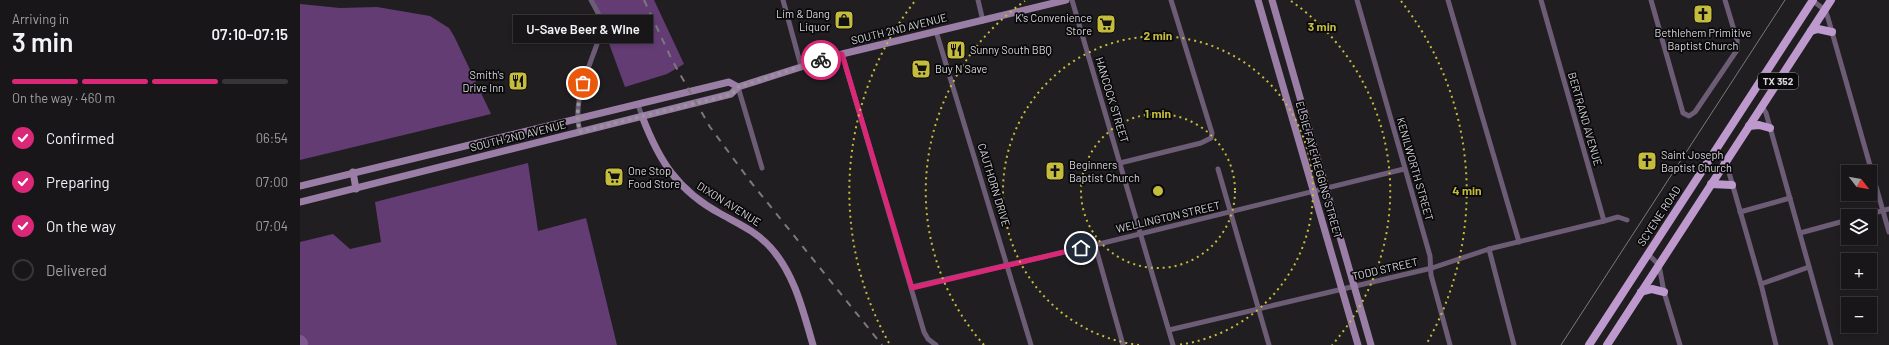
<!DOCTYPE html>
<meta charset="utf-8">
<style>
:root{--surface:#181619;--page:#252326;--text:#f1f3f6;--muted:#9f9fa2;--line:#363538;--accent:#db2777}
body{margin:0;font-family:Barlow,sans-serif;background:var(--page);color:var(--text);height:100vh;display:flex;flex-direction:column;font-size:15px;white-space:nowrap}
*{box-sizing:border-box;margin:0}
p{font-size:13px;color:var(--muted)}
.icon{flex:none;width:22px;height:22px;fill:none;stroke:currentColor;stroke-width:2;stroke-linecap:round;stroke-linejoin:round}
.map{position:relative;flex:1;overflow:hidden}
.side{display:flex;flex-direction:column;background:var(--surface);width:300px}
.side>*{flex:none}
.needle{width:26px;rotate:121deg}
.controls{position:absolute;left:1541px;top:165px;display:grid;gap:8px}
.controls a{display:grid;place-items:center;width:36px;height:36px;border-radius:0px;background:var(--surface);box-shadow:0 2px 6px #0003,0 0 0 1px var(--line);font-size:20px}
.pin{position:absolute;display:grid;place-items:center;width:34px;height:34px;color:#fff;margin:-17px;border:2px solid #fff;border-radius:50%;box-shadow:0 1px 4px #0007}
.courier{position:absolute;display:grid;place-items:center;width:40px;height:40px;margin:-20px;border:3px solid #db2777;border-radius:50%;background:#fff;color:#222;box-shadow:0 1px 5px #0007}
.bubble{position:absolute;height:28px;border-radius:0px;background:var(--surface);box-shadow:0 2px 6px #0003,0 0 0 1px var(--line);font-size:13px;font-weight:600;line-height:28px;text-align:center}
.summary em{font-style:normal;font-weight:600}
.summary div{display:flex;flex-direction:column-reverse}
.summary{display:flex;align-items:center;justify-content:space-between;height:68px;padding:0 12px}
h1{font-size:26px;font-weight:600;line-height:30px}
.bar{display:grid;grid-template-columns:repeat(4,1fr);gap:6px 4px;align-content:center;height:48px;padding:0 12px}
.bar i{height:5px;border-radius:3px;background:var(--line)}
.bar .active{background:var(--accent)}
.bar p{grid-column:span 4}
ol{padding:0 12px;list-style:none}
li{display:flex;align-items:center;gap:12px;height:44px}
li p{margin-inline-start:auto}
li .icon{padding:4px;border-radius:50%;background:var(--accent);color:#fff;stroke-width:4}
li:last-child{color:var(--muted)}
li i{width:22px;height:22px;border:2px solid var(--line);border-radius:50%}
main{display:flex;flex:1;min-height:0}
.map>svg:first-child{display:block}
.forest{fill:#633c73}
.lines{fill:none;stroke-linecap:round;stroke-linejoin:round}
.river{stroke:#7f5790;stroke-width:12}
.street{stroke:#6d5c75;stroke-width:5}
.secondary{stroke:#9a7ea6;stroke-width:7}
.primary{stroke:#bd99cd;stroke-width:8}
.tram{stroke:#7b797c;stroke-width:1}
.rail{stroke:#7b797c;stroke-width:2;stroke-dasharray:7 7;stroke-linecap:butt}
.done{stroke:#989699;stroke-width:4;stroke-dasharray:0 7.2}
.route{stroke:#db2777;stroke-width:5}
.ring{fill:none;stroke:#c5bc3d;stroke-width:2;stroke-dasharray:2 4}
.labels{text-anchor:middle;stroke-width:3.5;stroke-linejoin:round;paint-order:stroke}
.shield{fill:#09080a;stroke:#9a989b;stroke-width:1}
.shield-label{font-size:10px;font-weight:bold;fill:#d8d6d9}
.poi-label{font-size:11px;fill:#d8d6d9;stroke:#09080a;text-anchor:start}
.street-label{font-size:11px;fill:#d8d6d9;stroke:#09080a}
.centre{fill:#c5bc3d;stroke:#09080a;stroke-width:2}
.ring-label{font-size:12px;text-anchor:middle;font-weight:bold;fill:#c5bc3d;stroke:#09080a;stroke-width:3.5;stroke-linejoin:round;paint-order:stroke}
</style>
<main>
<section class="side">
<div class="summary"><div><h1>3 min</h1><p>Arriving in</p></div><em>07:10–07:15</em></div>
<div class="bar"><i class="active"></i><i class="active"></i><i class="active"></i><i></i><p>On the way · 460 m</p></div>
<ol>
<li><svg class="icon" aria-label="check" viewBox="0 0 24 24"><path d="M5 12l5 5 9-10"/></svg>Confirmed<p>06:54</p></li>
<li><svg class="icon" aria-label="check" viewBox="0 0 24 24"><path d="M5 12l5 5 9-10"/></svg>Preparing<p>07:00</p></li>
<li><svg class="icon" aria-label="check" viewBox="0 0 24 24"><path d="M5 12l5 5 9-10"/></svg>On the way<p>07:04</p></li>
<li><i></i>Delivered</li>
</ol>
</section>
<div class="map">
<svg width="1589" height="345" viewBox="0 0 1589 345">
<rect width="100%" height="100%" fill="#201e21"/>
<!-- forest -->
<g class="forest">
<polygon points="293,0 354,0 384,64 367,74 325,87"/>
<polygon points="0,4 40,8 77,7 130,16 149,28 154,36 191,114 0,160"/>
<polygon points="228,163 238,231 286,218 317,345 0,345 0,242 33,234 50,249 81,242 75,202"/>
</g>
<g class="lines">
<!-- river -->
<polyline class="river" points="0,341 2,343 0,345"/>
<!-- street -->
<g class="street">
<polyline points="483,0 501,66"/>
<polyline points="678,0 683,21"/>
<polyline points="772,0 873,345"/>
<polyline points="1057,0 1130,256 1131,275 1150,345"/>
<polyline points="1148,0 1219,242"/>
<polyline points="1241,0 1304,221 1318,217 1327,220"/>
<polyline points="1351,0 1383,113 1389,116 1395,112 1437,50 1437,40 1425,0"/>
<polyline points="1513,1 1525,10 1528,18 1589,232"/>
<polyline points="636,31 731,345"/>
<polyline points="542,54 624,332 628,339 636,345"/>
<polyline points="438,87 462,168"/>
<polyline points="338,105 342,116"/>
<polyline points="1462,106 1466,113 1531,345"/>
<path d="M280,132C273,106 284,80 293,55C297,44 303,31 300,19C299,13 294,6 291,0"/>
<polyline points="1413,153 1426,162 1461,284 1476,345"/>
<polyline points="820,163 901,143 911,138 912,133 871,0"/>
<polyline points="918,169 969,345"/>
<polyline points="1440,212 1490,198"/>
<polyline points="1563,216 1589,209"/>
<polyline points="1500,233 1548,220"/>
<polyline points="795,245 823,345"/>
<polyline points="1189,249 1214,345"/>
<polyline points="1348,254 1359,265 1364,292 1380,345"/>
<polyline points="1461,284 1509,267"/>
<polyline points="612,287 795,245 1104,169"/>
<polyline points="869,330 1132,268 1189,249 1304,221"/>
</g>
<!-- secondary -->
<g class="secondary">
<polyline points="958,0 1058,345"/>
<polyline points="972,0 1071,345"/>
<path d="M342,116C359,161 378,191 421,214C439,224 457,232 471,248C495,275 503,311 513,345"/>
<polyline points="53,172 56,189"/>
<polyline points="0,186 429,82 438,87"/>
<polyline points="0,202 431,94 438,87 542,54 766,0"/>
</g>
<!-- primary -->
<g class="primary">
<polyline points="1511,31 1518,29 1532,32"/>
<polyline points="1449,126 1459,125 1470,128"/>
<polyline points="1411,184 1432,185"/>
<polyline points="1341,292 1352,289 1364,292"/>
<polyline points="1289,345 1513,0"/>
<polyline points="1307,345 1531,0"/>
</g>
<!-- tram -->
<polyline class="tram" points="1261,345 1485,0"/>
<!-- rail -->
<polyline class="rail" points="344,0 372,60 410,127 450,181 582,345"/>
</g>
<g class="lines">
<!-- done -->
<path class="done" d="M283,83C279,103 275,112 280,132L432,94L438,87L521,60"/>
<!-- route -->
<polyline class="route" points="521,60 542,54 612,288 781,248"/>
</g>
<!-- distance rings -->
<g class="ring">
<circle cx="858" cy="191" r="77"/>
<path d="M839 345A155 155 0 1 1 877 345"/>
<path d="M684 345A232 232 0 0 1 725 1M991 1A232 232 0 0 1 1032 345"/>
<path d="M589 343A309 309 0 0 1 615 1M1101 1A309 309 0 0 1 1127 343"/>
</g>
<!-- icons -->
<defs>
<symbol id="church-square" viewBox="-11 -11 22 22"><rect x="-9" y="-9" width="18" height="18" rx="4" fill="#c5bc3d" stroke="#09080a"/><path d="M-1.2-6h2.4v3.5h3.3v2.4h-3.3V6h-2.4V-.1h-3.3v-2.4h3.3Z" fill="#111"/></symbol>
<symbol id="shop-square" viewBox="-11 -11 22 22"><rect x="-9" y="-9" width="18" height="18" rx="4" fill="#c5bc3d" stroke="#09080a"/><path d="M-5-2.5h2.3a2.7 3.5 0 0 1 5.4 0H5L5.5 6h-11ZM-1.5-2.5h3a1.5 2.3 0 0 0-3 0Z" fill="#111"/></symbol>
<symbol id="supermarket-square" viewBox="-11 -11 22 22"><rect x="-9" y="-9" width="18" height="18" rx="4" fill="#c5bc3d" stroke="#09080a"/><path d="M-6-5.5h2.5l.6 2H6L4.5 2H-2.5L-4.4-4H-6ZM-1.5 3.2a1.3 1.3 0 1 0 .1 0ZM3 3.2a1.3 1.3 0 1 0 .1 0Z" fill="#111"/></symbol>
<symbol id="restaurant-square" viewBox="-11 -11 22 22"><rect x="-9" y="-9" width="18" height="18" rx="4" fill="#c5bc3d" stroke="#09080a"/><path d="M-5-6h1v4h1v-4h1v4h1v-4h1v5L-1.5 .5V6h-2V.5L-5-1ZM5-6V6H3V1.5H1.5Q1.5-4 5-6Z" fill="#111"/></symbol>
</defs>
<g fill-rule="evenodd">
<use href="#church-square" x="1392" y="3" width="22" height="22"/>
<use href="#shop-square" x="533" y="9" width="22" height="22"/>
<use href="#supermarket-square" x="795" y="13" width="22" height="22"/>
<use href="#restaurant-square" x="645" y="39" width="22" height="22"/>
<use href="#supermarket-square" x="610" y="58" width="22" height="22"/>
<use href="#restaurant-square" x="207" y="70" width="22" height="22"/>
<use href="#church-square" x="1336" y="150" width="22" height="22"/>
<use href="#church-square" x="744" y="160" width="22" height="22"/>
<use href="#supermarket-square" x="303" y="166" width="22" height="22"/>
</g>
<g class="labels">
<!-- shield labels -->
<rect class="shield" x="1458" y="73" width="40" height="16" rx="3"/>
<g class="shield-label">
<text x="1478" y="85">TX 352</text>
</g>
<!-- poi labels -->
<g class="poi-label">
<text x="530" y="18" text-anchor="end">Lim &amp; Dang<tspan x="530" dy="13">Liquor</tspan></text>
<text x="792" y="22" text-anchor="end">K's Convenience<tspan x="792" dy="13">Store</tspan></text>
<text x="1403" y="37" text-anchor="middle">Bethlehem Primitive<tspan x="1403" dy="13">Baptist Church</tspan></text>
<text x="670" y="54">Sunny South BBQ</text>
<text x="635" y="73">Buy N Save</text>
<text x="204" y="79" text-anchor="end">Smith's<tspan x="204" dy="13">Drive Inn</tspan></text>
<text x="1361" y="159">Saint Joseph<tspan x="1361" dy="13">Baptist Church</tspan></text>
<text x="769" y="169">Beginners<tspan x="769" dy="13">Baptist Church</tspan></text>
<text x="328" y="175">One Stop<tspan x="328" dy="13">Food Store</tspan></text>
</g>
<!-- street labels -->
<g class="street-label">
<text transform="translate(599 29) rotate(-14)" y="4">SOUTH 2ND AVENUE</text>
<text transform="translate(812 100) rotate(73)" y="4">HANCOCK STREET</text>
<text transform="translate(1285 119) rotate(74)" y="4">BERTRAND AVENUE</text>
<text transform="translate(218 136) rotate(-14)" y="4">SOUTH 2ND AVENUE</text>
<text transform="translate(1115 169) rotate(74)" y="4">KENILWORTH STREET</text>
<text transform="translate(1019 170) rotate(74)" y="4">ELSIE FAYE HEGGINS STREET</text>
<text transform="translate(694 185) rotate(73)" y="4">CAUTHORN DRIVE</text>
<text transform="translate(429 204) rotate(32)" y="4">DIXON AVENUE</text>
<text transform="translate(1359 216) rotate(-57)" y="4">SCYENE ROAD</text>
<text transform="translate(868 217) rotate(-13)" y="4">WELLINGTON STREET</text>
<text transform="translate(1085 269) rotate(-13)" y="4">TODD STREET</text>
</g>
</g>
<circle cx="858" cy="191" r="6" class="centre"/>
<g class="ring-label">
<text x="1022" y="31">3 min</text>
<text x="858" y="40">2 min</text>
<text x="858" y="118">1 min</text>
<text x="1167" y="195">4 min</text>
</g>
</svg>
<div class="controls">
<a><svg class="needle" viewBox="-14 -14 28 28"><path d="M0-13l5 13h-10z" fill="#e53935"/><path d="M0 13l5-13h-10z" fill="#9f9fa2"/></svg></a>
<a><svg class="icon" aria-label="layers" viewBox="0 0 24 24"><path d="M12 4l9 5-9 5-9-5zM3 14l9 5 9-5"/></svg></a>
<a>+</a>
<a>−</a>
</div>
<div class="pin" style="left:283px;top:83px;background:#ea580c"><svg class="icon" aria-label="bag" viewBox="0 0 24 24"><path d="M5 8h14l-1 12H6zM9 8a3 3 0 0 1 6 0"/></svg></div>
<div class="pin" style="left:781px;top:248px;background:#1f2937"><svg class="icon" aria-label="home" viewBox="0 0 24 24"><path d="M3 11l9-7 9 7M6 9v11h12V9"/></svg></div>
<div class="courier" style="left:521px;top:60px"><svg class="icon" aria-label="bike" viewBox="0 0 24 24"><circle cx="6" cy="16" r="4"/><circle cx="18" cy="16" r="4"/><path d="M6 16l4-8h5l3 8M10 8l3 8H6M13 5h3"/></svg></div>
<div class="bubble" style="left:213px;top:15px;width:140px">U-Save Beer &amp; Wine</div>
</div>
</main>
